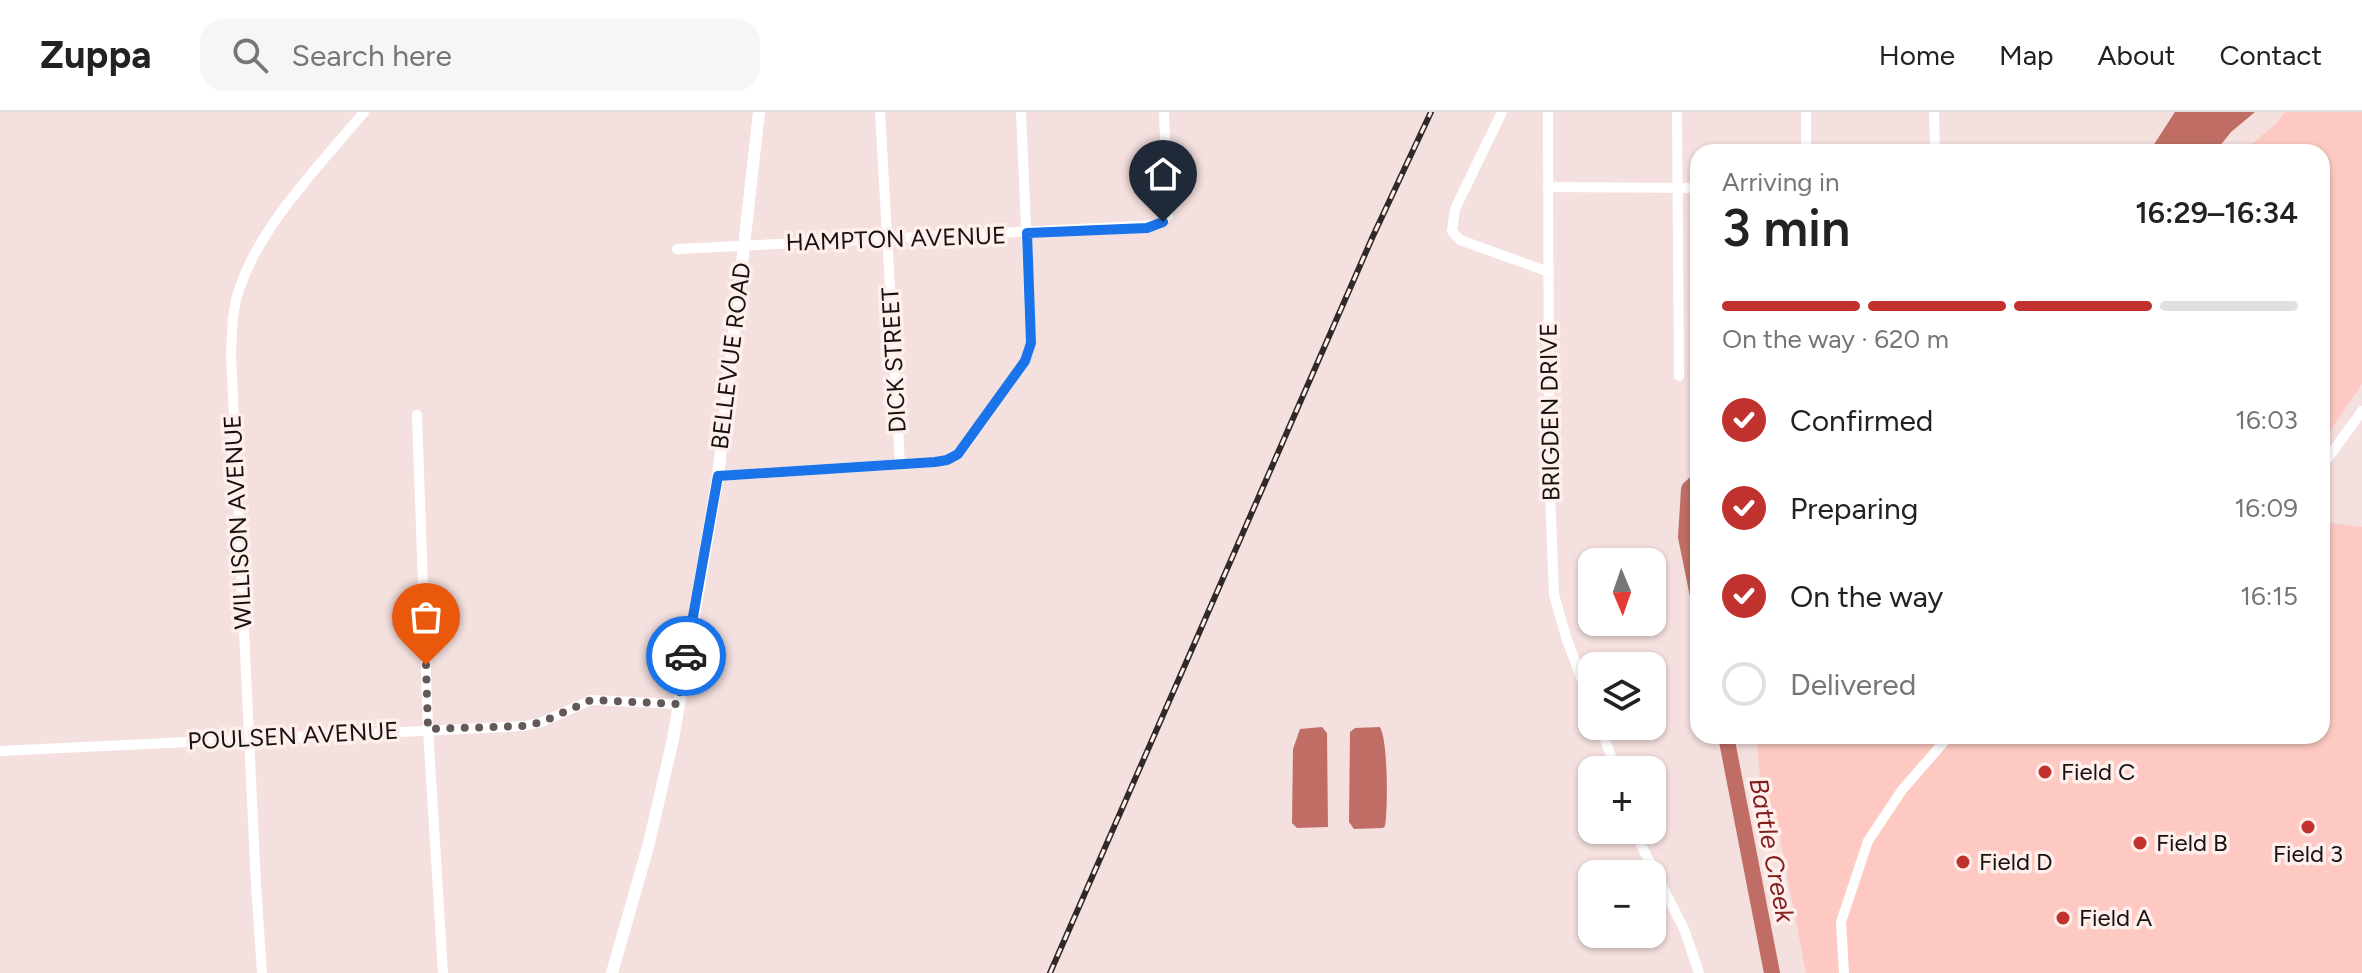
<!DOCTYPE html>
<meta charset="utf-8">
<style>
:root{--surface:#fff;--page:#f6f6f6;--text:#222;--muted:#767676;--line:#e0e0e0;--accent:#c1322f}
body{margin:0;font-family:Figtree,sans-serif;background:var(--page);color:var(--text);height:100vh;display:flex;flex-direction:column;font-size:30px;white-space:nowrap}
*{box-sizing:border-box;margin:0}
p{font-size:26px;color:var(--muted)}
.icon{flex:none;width:44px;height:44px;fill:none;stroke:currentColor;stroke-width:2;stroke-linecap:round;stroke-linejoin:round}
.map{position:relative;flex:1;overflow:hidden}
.side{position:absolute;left:1690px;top:32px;width:640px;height:600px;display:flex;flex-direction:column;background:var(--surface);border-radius:24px;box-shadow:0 2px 6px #0004}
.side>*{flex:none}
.needle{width:52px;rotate:178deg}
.controls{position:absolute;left:1578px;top:436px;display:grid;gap:16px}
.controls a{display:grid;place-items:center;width:88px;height:88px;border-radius:16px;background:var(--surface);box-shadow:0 2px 6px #0004;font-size:40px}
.pin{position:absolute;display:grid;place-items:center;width:68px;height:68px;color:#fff;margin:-82px -34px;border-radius:50% 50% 50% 0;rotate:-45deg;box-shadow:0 0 8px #0007}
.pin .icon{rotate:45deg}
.courier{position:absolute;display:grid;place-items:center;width:80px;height:80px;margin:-40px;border:6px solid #1a73e8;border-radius:50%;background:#fff;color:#222;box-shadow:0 2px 10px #0007}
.summary em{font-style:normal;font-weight:600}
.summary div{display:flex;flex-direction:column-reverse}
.summary{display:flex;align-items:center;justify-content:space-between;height:136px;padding:0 32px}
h1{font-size:52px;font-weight:600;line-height:60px}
.bar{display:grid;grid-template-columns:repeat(4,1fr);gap:12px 8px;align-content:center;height:96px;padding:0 32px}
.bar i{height:10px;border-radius:6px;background:var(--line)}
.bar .current{background:var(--accent)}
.bar p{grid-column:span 4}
ol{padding:0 32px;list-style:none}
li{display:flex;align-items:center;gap:24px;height:88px}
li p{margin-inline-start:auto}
li .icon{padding:8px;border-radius:50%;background:var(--accent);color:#fff;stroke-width:4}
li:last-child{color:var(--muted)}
li i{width:44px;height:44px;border:4px solid var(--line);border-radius:50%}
header{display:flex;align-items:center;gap:48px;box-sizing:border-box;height:112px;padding:0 40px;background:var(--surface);border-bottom:2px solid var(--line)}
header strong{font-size:38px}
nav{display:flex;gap:44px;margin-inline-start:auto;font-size:28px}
.search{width:560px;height:72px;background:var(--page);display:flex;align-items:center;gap:20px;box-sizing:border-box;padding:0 28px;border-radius:24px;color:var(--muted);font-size:30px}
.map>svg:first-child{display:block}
.green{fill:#fdc9c2}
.water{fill:#c06e65}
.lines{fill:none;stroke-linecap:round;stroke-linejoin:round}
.river{stroke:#c06e65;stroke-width:16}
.minor{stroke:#fff;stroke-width:10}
.tertiary{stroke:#fff;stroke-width:12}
.rail-casing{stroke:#302928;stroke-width:6}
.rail{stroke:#ffefec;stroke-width:3;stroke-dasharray:9;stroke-linecap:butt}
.done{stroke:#645958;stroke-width:8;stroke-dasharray:0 14.4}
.route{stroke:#1a73e8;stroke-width:10}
.poi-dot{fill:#c1322f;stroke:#ffefec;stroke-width:3}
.labels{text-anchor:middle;stroke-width:7;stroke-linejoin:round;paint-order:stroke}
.street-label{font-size:24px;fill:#171110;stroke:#ffefec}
.poi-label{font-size:24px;fill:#171110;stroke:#ffefec;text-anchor:start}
.water-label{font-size:26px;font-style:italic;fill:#831e1c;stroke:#ffefec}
</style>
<header>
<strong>Zuppa</strong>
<div class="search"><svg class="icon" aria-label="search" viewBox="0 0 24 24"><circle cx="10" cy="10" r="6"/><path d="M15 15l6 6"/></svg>Search here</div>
<nav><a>Home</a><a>Map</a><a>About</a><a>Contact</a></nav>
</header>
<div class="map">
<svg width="2362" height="861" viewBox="0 0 2362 861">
<rect width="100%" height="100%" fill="#f4e0de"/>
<!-- green -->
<g class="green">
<polygon points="2285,0 2362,0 2362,272 2322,331 2322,40 2242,40 2277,11"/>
<polygon points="2322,410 2362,415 2362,861 1806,861 1776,706 1765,716 1756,624 2322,624"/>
</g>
<!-- water -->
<g class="water">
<polygon points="2175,0 2255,0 2231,20 2215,40 2149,40"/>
<polygon points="1322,615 1327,621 1328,715 1297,716 1292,711 1293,637 1300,617"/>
<path d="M1380,615C1388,630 1388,694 1385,714L1383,716L1354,717L1349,710L1350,620L1355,616Z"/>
</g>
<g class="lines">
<!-- river -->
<g class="river">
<polyline points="1698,369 1689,377 1686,425 1698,484"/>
<polyline points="1726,624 1772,861"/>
</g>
<!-- minor -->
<g class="minor">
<polyline points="880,0 900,352"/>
<polyline points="1502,0 1455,97 1452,119 1460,128 1549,160"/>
<polyline points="1548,0 1549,355 1554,483 1567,528 1592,594"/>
<polyline points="1677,0 1679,264"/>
<polyline points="1806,0 1806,40"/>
<polyline points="1934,0 1935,40"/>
<polyline points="1548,75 1698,76"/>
<polyline points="677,137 1157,113 1168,104 1164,0"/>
<polyline points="417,303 428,617 443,861"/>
<polyline points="2322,354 2362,299"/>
<polyline points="718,364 935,350 947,348 961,339 1025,249 1031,231 1021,0"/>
<polyline points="1600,614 1616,658"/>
<polyline points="0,639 525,614 542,610 591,588 678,592"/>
<polyline points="1636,718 1641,733 1684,817 1699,861"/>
<path d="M262,861L256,773L231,242C232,220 232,196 240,175C262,111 321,52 364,0"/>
<polyline points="1844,861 1841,810 1868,729 1902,678 1949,624"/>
</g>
<!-- tertiary -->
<polyline class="tertiary" points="612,861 649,731 673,627 718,364 759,0"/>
<defs>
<polyline id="rail" points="1050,861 1373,124 1431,0"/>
</defs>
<!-- rail casing -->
<use href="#rail" class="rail-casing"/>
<!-- rail -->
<use href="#rail" class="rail"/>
</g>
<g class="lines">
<!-- done -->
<polyline class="done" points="426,553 428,617 525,614 542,610 591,588 678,592 686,544"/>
<!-- route -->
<polyline class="route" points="686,544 718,364 935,350 947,348 958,342 1025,249 1031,231 1027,121 1147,116 1163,110"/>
</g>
<!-- markers -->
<g class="poi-dot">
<circle cx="2045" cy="660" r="8"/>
<circle cx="2308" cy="715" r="8"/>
<circle cx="2140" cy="731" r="8"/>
<circle cx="1963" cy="750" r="8"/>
<circle cx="2063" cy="806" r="8"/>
</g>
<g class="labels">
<!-- street labels -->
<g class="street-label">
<text transform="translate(896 127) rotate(-2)" y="8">HAMPTON AVENUE</text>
<text transform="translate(731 244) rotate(-83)" y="8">BELLEVUE ROAD</text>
<text transform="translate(894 248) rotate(-93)" y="8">DICK STREET</text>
<text transform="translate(1550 300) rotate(-91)" y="8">BRIGDEN DRIVE</text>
<text transform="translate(238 410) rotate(-93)" y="8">WILLISON AVENUE</text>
<text transform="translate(293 624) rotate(-3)" y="8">POULSEN AVENUE</text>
</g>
<!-- poi labels -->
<g class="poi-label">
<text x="2061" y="668">Field C</text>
<text x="2156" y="739">Field B</text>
<text x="2308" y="750" text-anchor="middle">Field 3</text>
<text x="1979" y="758">Field D</text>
<text x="2079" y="814">Field A</text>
</g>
<!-- water labels -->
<g class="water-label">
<text transform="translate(1772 738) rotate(79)" y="9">Battle Creek</text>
</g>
</g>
</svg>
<div class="controls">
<a><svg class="needle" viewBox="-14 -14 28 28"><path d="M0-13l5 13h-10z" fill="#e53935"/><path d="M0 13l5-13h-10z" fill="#767676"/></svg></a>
<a><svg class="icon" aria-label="layers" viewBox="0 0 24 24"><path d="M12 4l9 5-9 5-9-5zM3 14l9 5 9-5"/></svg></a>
<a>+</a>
<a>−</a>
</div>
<div class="pin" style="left:426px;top:553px;background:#ea580c"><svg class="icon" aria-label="bag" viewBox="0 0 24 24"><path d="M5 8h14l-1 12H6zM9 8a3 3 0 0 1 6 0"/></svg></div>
<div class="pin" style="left:1163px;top:110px;background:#1f2937"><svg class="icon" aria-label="home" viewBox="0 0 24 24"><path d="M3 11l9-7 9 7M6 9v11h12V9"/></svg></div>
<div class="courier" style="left:686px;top:544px"><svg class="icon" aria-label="car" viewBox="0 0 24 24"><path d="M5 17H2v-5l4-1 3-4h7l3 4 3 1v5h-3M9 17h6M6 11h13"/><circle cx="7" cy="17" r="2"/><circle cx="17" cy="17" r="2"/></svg></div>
<section class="side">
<div class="summary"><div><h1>3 min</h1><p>Arriving in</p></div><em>16:29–16:34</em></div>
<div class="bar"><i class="current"></i><i class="current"></i><i class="current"></i><i></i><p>On the way · 620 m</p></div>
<ol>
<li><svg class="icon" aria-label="check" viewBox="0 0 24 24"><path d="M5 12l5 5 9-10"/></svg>Confirmed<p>16:03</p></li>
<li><svg class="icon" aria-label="check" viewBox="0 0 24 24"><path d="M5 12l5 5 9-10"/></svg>Preparing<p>16:09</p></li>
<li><svg class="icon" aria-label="check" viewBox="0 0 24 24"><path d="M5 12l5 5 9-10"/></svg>On the way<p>16:15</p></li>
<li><i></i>Delivered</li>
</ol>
</section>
</div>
